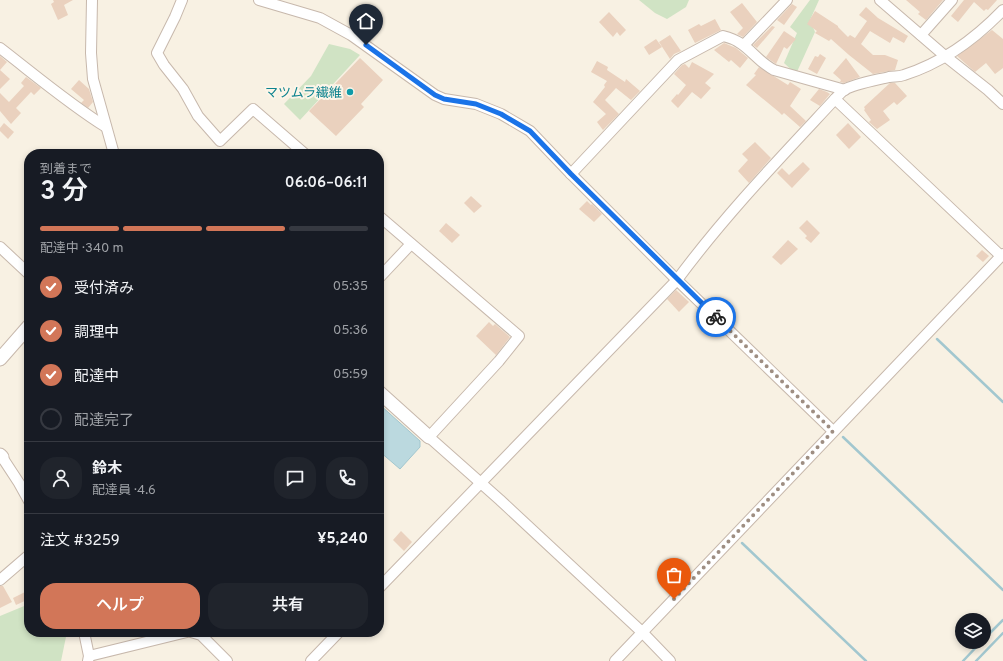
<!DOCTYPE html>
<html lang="ja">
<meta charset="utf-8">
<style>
:root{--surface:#171b24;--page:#20242c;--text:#f1f3f6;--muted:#9ea1a6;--line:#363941;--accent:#d27658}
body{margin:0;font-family:Overpass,"Noto Sans JP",sans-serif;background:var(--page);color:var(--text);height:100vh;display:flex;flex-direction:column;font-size:15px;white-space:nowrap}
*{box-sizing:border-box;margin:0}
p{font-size:13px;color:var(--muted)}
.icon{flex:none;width:22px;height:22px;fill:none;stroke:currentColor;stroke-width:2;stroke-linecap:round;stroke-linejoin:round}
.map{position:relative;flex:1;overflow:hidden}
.drawer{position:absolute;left:24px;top:149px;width:360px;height:488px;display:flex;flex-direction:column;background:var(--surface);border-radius:16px;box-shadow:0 2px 6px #0003}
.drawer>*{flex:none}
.tools{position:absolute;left:955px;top:613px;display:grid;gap:8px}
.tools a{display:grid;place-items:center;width:36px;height:36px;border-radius:50%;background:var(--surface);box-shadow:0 2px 6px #0003;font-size:20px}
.pin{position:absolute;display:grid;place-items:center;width:34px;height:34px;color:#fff;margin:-41px -17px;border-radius:50% 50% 50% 0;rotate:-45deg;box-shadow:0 0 4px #0007}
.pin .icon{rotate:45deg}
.courier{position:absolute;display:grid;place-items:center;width:40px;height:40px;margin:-20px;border:3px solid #1a73e8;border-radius:50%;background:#fff;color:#222;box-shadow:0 1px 5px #0007}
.headline em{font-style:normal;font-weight:600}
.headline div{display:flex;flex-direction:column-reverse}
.headline{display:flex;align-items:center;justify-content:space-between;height:68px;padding:0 16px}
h1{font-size:26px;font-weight:600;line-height:30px}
.bar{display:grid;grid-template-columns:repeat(4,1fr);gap:6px 4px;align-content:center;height:48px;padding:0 16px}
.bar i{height:5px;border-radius:3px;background:var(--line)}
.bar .selected{background:var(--accent)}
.bar p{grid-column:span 4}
.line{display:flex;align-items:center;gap:10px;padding:0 16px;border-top:1px solid var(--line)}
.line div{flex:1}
.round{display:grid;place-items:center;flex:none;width:42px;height:42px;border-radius:16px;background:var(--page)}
ol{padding:0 16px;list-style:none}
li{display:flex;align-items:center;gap:12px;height:44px}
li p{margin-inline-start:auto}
li .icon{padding:4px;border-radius:50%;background:var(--accent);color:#fff;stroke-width:4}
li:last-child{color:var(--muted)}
li i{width:22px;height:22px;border:2px solid var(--line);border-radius:50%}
.button{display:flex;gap:8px;margin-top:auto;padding:8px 16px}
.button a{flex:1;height:46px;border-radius:16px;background:var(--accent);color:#fff;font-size:16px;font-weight:600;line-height:46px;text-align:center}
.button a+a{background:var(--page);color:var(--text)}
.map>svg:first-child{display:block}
.green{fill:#d0e3c4}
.water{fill:#bbd9df;stroke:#a2c7cf}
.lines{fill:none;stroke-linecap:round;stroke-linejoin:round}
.stream{stroke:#a2c7cf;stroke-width:2.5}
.building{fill:#ead1be}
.minor-casing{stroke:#c7b8ac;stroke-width:12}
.tertiary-casing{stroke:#c7b8ac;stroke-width:15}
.minor{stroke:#fff;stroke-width:10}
.tertiary{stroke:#fff;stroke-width:13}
.done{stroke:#9e8e82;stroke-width:4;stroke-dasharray:0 7.2}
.route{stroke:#1a73e8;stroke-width:5}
.culture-dot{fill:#0f9aa8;stroke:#fcf5e8;stroke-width:1.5}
.labels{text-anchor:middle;stroke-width:4;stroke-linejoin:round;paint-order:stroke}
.culture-label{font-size:13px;fill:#0d838f;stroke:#fcf5e8;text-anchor:end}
</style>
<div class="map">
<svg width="1003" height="661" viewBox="0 0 1003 661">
<rect width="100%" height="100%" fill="#f8f1e3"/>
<!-- green -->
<g class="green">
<polygon points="639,0 689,0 686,7 667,19 655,13"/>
<polygon points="810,0 819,0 810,20 815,32 796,74 784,63 797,33 790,27"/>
<polygon points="329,44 350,49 360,55 300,120 284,104 311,76"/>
<polygon points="29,604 29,632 67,632 61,661 0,661 0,616"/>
</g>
<!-- water -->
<polygon class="water" points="379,404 420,441 420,447 400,469 379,451"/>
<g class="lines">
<!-- stream -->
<g class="stream">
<polyline points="937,339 1003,402"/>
<polyline points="843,437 1003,590"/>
<polyline points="742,543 866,661"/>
<polyline points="984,639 1003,620"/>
<polyline points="963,661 981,642"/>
<polyline points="976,661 1003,633"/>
</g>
</g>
<!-- building -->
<g class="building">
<polygon points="53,0 73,0 64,5 68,15 58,20 51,4 54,2"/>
<polygon points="906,0 943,0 926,20 918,14 920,12"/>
<polygon points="964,0 997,0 988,10 986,9 984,11 974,2 958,22 951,16"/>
<polygon points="742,3 757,22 743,37 737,34 743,28 730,12"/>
<polygon points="792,4 797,7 784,25 777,20"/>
<polygon points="866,7 878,18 908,36 904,43 893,37 890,43 870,31 861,44 873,55 885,55 898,60 895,70 873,74 849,55 831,39 829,41 815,33 817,31 807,24 815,11 838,26 838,27 848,37 850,35 855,38 867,21 859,15"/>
<polygon points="609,12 626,30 620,36 617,32 613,37 599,22"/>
<polygon points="715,19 721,30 695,43 688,30 699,24 701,26"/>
<polygon points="772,26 775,27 757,48 753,45"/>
<polygon points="992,30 1003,39 1003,68 995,74 986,63 975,72 957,56"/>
<polygon points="784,31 796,39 787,49 784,47 776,64 766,57"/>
<polygon points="670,35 681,51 674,54 670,59 659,42"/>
<polygon points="656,39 662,47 649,55 644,47"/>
<polygon points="724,43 736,48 748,58 740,68 731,60 729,62 714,50"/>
<polygon points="820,54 826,58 817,74 808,69 815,56 818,57"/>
<polygon points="0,56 7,62 0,70 10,79 0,89"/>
<polygon points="360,58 383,80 361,104 364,107 336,136 309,111"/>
<polygon points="846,58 860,77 844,83 840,82 841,80 833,73"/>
<polygon points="597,61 608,67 607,70 625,82 626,79 640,91 631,100 616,88 605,100 619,114 603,130 597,122 606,114 593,102 605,87 604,85 607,81 591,72"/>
<polygon points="692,62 714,74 705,83 711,88 701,99 692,92 678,108 671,101 677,94 678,95 686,85 674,74 682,65 685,64 689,68"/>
<polygon points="759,67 788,85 790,82 801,89 790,106 806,121 800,127 784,113 782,115 779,112 746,85 756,75 754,74"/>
<polygon points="26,77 41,88 34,95 31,92 16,108 21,113 11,124 0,111 0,93 9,102 24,86 21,83"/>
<polygon points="79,80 89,89 93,102 88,108 81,103 84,100 71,89"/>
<polygon points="890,83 895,83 907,96 897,105 894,102 883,111 890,120 877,129 869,122 871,120 864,110 865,109 864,107"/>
<polygon points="819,89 827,92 830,94 820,106 810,100"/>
<polygon points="4,123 14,132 8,139 0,131 0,128"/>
<polygon points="848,123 861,137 849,149 836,135"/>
<polygon points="755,142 771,158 749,183 738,171 748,160 742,154"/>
<polygon points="803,162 810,169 792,188 777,173 782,168 789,175"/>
<polygon points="471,196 482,206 474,213 464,203"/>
<polygon points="587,201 591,205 592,204 602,214 594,222 579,209"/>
<polygon points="807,220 820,233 811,243 805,238 807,236 799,228"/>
<polygon points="446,223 460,235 452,243 439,231"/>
<polygon points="788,240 798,249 781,265 772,257"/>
<polygon points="982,250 989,256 983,262 976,256"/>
<polygon points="676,290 689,302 679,312 667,299"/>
<polygon points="489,322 493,326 495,324 510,337 496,355 476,336"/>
<polygon points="401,531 412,542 404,551 393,540"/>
<polygon points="0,586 3,586 12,602 0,608"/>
<polygon points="29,590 29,599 16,605 13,598"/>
</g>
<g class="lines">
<defs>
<g id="minor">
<polyline points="92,0 91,53 93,79 114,154"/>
<polyline points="182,0 175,17 157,53 164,65 183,89 198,116 220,141 253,109 305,154"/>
<polyline points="259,0 320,18 351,35 435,95 444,99 476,104 501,114 530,131 571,174 677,280 833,431"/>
<polyline points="880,0 945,56 988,90 1003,104"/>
<polyline points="921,35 952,0"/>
<polyline points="744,45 787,0"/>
<path d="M0,48C35,75 69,104 106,127"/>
<polyline points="835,99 1001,256"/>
<path d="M571,174L678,60L723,36C749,42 753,59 774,70L845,90"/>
<polyline points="379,216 519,336 499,361 429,437 500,500 643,633 670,661"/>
<polyline points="0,247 29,274"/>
<polyline points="379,278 411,244"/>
<polyline points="2,457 19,483 29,501"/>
<polyline points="0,580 29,555"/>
<path d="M379,588L677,280C725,215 781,157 835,99C838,96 841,92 844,90C854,84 877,80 889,77C894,76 899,77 904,75C942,63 976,38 1003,10"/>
<polyline points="84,632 89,656 88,661"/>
<polyline points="191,632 201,635 227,661"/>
<polyline points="89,656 187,632"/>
<polyline points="311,661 339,632"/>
<polyline points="615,661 1003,254"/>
</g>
<g id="tertiary">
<polyline points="0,359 29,326"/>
<polyline points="379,392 429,437"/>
<polyline points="0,455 2,457"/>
</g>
</defs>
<!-- minor casing -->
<use href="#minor" class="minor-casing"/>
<!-- tertiary casing -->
<use href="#tertiary" class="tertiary-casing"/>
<!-- minor -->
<use href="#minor" class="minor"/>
<!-- tertiary -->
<use href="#tertiary" class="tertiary"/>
</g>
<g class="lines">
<!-- done -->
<polyline class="done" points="674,599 833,431 716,317"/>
<!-- route -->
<polyline class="route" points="366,45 435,95 444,99 476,104 501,114 530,131 571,174 716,317"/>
</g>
<!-- markers -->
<circle class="culture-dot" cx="350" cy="92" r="4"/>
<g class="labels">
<!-- culture labels -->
<g class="culture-label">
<text x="342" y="97">マツムラ繊維</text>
</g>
</g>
</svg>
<div class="tools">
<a><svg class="icon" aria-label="layers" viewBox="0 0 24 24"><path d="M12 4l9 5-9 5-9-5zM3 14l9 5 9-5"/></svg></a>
</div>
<div class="pin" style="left:674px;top:599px;background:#ea580c"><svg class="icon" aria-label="bag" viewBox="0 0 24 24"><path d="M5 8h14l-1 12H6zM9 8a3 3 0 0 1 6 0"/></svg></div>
<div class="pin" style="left:366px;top:45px;background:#1f2937"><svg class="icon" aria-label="home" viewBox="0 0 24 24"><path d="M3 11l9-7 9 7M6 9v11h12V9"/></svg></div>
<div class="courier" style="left:716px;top:317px"><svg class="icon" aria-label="bike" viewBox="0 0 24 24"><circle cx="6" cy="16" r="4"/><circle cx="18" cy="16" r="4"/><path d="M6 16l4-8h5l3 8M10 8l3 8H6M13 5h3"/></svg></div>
<section class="drawer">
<div class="headline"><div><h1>3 分</h1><p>到着まで</p></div><em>06:06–06:11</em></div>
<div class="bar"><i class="selected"></i><i class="selected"></i><i class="selected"></i><i></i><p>配達中 · 340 m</p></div>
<ol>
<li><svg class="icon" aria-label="check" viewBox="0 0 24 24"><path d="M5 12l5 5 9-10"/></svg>受付済み<p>05:35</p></li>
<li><svg class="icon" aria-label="check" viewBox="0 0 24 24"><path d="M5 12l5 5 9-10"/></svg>調理中<p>05:36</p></li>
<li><svg class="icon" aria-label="check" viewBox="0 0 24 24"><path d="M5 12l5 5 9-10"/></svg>配達中<p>05:59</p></li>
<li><i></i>配達完了</li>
</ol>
<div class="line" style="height:72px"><a class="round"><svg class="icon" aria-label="person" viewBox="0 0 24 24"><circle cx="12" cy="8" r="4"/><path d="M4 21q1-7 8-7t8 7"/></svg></a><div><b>鈴木</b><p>配達員 · 4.6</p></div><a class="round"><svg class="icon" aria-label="chat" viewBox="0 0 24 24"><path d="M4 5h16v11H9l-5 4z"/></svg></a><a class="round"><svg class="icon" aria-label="phone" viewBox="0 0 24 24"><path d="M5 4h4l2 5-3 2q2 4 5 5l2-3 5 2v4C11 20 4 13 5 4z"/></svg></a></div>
<div class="line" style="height:52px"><div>注文 #3259</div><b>¥5,240</b></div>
<div class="button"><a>ヘルプ</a><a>共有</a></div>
</section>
</div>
